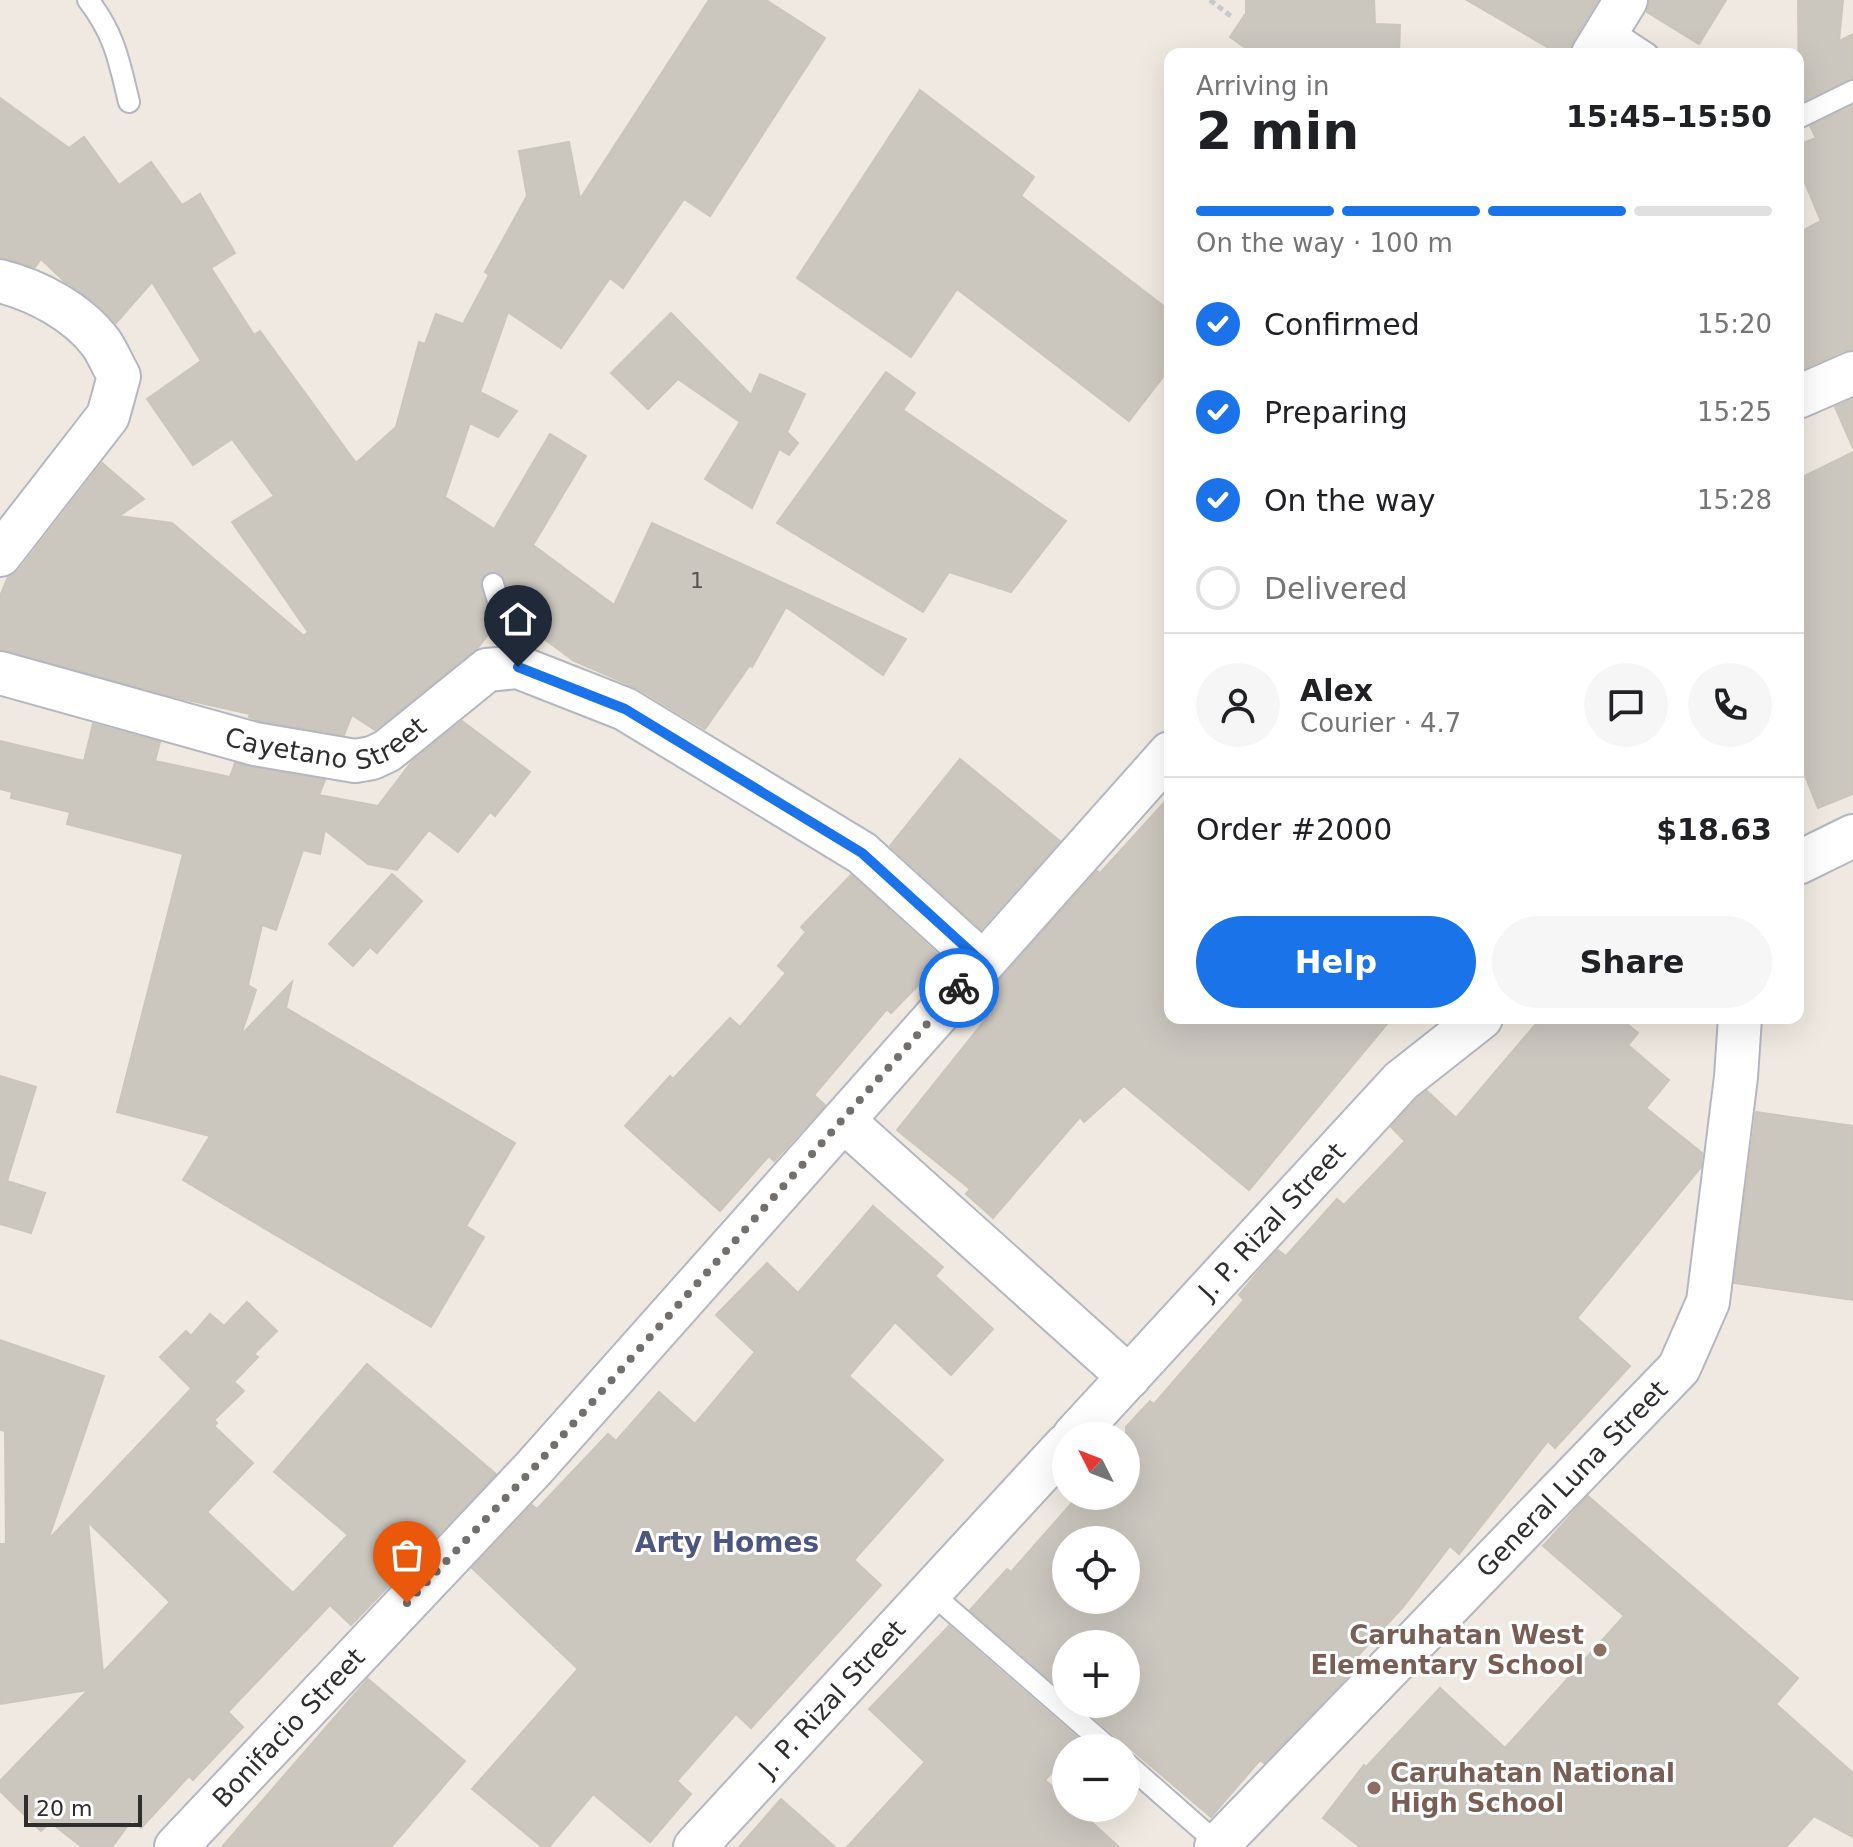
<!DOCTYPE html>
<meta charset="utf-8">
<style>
:root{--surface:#fff;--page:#f6f6f6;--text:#202124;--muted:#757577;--line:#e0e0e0;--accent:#1a73e8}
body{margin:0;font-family:"DejaVu Sans",sans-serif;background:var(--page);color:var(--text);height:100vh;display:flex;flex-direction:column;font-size:30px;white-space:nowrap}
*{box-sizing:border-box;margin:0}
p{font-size:26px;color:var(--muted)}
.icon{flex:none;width:44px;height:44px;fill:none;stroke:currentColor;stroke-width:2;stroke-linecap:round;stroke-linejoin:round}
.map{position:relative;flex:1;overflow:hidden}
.side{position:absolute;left:1164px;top:48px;width:640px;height:976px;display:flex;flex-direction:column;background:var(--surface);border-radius:16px;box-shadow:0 8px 32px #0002}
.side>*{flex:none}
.needle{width:52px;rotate:312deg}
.fabs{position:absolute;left:1052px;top:1422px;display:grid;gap:16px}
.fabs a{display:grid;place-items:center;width:88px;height:88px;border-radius:50%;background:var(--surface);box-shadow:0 8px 32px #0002;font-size:40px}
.scale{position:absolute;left:24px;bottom:20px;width:118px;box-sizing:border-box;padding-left:8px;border:4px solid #2e2e2e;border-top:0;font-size:22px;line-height:28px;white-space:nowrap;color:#2e2e2e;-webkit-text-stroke:6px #fff;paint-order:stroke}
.pin{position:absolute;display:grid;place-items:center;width:68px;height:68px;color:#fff;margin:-82px -34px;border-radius:50% 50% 50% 0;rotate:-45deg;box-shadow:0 0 8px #0007}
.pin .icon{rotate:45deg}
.courier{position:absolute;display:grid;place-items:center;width:80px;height:80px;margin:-40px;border:6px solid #1a73e8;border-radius:50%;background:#fff;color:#222;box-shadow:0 2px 10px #0007}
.summary em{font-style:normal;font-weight:700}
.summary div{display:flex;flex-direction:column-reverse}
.summary{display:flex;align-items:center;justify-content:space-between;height:136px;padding:0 32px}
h1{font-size:52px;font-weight:700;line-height:60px}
.bar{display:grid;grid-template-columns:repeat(4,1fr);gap:12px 8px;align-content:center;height:96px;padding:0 32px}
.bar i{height:10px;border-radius:6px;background:var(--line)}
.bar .active{background:var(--accent)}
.bar p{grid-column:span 4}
.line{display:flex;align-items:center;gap:20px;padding:0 32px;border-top:2px solid var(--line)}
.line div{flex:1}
.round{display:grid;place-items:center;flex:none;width:84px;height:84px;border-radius:42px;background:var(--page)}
ol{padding:0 32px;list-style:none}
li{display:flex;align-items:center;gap:24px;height:88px}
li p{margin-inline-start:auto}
li .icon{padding:8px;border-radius:50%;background:var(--accent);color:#fff;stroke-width:4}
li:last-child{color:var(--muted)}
li i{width:44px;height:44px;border:4px solid var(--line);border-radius:50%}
.primary-button{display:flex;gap:16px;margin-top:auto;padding:16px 32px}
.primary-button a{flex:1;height:92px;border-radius:48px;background:var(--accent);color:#fff;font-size:32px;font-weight:700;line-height:92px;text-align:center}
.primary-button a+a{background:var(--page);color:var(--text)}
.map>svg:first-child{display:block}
.building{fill:#cbc7bf;stroke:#cbc5ba;stroke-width:2;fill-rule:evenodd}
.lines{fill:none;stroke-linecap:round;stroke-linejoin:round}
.service-casing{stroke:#b4b7c1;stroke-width:24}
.minor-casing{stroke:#b4b7c1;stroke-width:46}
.path{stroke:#c9c9c9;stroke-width:5;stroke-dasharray:6 4;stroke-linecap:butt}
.service{stroke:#fff;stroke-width:20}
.minor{stroke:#fff;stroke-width:42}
.done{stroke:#726f6d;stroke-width:8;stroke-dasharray:0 14.4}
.route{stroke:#1a73e8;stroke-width:10}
.education-dot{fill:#8d6e63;stroke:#fff;stroke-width:3}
.labels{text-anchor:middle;stroke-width:6;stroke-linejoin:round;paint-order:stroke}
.number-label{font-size:22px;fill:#555452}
.street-label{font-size:26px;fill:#2e2e2e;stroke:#fff}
.education-label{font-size:26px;font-weight:bold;fill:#785e54;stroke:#fff;text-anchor:end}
.neighbourhood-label{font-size:28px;font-weight:bold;fill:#4d5680;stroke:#fff}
</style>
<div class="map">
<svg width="1853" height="1847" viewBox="0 0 1853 1847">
<rect width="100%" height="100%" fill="#efe9e1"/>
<!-- building -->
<g class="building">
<polygon points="709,0 766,0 825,38 710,216 684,199 623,288 610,278 561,348 508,312 480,392 517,411 498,437 470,423 445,497 494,529 550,434 586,456 533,545 614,605 652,523 906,639 883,675 786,607 752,667 750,665 705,729 637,688 574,661 517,619 505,580 495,571 484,575 480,582 493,628 477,649 375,730 352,715 344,735 260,721 249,717 250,714 174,697 0,650 0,596 8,577 19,570 102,463 144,499 119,516 172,523 304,636 308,632 232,522 274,496 232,439 193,465 147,399 201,361 152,282 116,323 97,304 65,282 41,259 35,267 0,258 0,98 69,148 84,137 119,185 151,162 182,205 200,194 235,253 211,268 254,335 260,331 356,463 396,427 419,342 425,344 436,314 463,324 489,275 485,272 527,196 519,151 569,142 580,199"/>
<polygon points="1246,0 1374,0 1375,24 1400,25 1399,54 1254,54 1230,37 1246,13"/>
<polygon points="1467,0 1598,0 1573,41 1569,54 1559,54"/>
<polygon points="1650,0 1726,0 1699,44 1647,12"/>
<polygon points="1798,0 1843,0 1839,41 1853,34 1853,78 1799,103"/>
<polygon points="920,90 1034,177 1021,196 1170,311 1170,368 1129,421 957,289 911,357 797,278"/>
<polygon points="1853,105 1853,349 1843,351 1798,371 1798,233 1821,221 1798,166 1798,145 1816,138 1810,126"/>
<polygon points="671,313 751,395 760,374 805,394 787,432 798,443 789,455 779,449 752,508 705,479 740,422 678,379 648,409 611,373"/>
<polygon points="886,372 915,393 903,410 1066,521 1011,592 949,572 923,612 777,523"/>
<polygon points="1853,399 1853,448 1835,407"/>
<polygon points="1853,452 1853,794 1818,808 1798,758 1798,479"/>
<polygon points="462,721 530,772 495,816 490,812 458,852 429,830 397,870 368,864 325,830 320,854 303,850 276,930 262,925 248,985 256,990 241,1035 292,982 286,1008 515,1143 466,1226 484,1237 431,1327 183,1180 210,1136 117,1112 183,854 67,824 70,812 11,798 12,792 0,789 0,741 84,761 93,724 160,742 155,761 230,777 235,763 325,780 319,795 378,806 413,760"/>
<polygon points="960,759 1060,841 981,929 890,846"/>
<polygon points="1170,796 1170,1018 1392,1018 1249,1190 1124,1086 1084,1122 1080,1117 993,1218 966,1194 970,1189 897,1130 993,1010 982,1000 1097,871 1100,873"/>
<polygon points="392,874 422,901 377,953 370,947 353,966 329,944"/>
<polygon points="851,875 949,965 947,967 941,962 891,1013 887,1009 814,1095 825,1105 774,1161 769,1156 720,1211 625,1126 670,1076 673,1079 730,1018 740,1027 786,973 778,966 806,932 801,927"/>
<path d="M1541,1018H1620L1638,1033L1628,1045L1669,1080L1646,1108L1702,1153L1701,1167L1577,1318L1630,1366L1555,1448L1548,1441L1459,1554L1450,1546L1403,1607L1341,1674L1346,1678L1264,1763L1260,1760L1211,1817L1078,1704H1126V1644H1066V1693L970,1610L1007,1569L1011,1572L1078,1496H1126V1427L1150,1401L1154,1404L1244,1300L1239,1295L1259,1271L1278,1250L1286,1256L1337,1199L1344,1205L1405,1141L1391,1127L1417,1099L1427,1091L1456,1118ZM1066,1540H1126V1600H1066Z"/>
<polygon points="0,1076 36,1087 7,1181 45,1193 31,1233 0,1224"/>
<polygon points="1756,1112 1853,1126 1853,1300 1734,1283"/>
<polygon points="873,1206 943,1267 935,1276 993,1329 951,1375 895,1322 849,1376 943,1460 854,1560 881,1585 751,1728 736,1714 677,1781 691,1794 650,1842 593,1794 549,1847 542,1847 472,1789 578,1669 472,1568 532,1505 537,1509 608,1434 616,1441 659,1392 695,1424 755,1352 716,1315 767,1263 798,1293"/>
<path d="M247,1302L277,1331L254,1354L258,1357L234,1382L244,1391L214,1420L217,1423L214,1426L253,1463L207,1512L293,1593L348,1535L274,1472L367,1364L496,1474L351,1625L330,1605L228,1712L243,1727L193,1780L189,1776L141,1828L132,1820L112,1847H82L50,1822L41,1831L0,1791V1781L88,1690L0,1704V1544H6L5,1431L0,1430V1340L104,1376L48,1540L190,1390L191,1388L160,1357L186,1331L191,1336L210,1314L224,1326ZM88,1522L170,1602L103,1672Z"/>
<polygon points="1588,1496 1798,1678 1776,1704 1853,1773 1853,1837 1814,1816 1786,1847 1360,1847 1323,1818 1364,1765 1366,1767 1440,1688 1505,1748 1624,1616 1543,1546"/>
<polygon points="949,1626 1081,1741 1075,1748 1066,1748 1066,1757 1045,1780 1066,1799 1066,1808 1076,1808 1119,1847 847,1847 925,1762 869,1709"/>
<polygon points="368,1679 465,1761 391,1847 222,1847"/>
<polygon points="781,1799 835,1847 739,1847"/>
</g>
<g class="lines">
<defs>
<g id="service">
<path d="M88,0C115,35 119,61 129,102"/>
<polyline points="1610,29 1648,54"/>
<polyline points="1798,118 1853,91"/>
<polyline points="493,584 518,667"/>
<polyline points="930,1592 1109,1748"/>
<polyline points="1126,1763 1218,1844"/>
</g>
<g id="minor">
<polyline points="1593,54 1626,0"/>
<path d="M0,281C36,290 78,312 101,343C108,353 113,366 119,376L108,416L0,555"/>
<polyline points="1798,397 1853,373"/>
<path id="s1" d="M0,673L255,744L355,761L372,758L387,751L487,670L518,667L625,709L862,853L982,962"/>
<polyline points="1798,863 1853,836"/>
<polyline points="844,1121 1129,1377"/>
<path id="s2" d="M1074,1436L1401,1081L1481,1018"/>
<path id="s3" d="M176,1847L533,1469L1170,753"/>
<path id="s4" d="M695,1847L1066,1445"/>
<path id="s5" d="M1216,1847L1679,1368L1708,1302L1736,1077L1740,1018"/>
</g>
</defs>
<!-- service casing -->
<use href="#service" class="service-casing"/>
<!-- minor casing -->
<use href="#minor" class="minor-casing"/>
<!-- path -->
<polyline class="path" points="1210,0 1232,17"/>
<!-- service -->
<use href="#service" class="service"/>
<!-- minor -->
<use href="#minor" class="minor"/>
</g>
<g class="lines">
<!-- done -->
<polyline class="done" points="407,1603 533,1469 959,988"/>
<!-- route -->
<polyline class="route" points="518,667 625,709 862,853 982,962 959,988"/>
</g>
<!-- markers -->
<g class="education-dot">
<circle cx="1600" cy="1650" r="8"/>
<circle cx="1374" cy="1788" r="8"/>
</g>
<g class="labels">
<!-- number labels -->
<g class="number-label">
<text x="697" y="588">1</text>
</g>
<!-- street labels -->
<g class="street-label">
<text dy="9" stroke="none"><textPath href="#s1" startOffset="340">Cayetano Street</textPath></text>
<text dy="9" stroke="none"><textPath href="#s2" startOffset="292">J. P. Rizal Street</textPath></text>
<text dy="9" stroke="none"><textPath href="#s5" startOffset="512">General Luna Street</textPath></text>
<text dy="9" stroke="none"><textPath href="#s4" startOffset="202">J. P. Rizal Street</textPath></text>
<text dy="9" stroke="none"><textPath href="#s3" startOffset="164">Bonifacio Street</textPath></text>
</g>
<!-- education labels -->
<g class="education-label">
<text x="1584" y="1644">Caruhatan West<tspan x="1584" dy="30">Elementary School</tspan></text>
<text x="1390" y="1782" text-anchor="start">Caruhatan National<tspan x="1390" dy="30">High School</tspan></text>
</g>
<!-- neighbourhood labels -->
<g class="neighbourhood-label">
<text x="727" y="1552">Arty Homes</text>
</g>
</g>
</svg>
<div class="fabs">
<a><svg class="needle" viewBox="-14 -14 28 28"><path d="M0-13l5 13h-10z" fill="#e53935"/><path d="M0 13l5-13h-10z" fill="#757577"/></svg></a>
<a><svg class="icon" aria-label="locate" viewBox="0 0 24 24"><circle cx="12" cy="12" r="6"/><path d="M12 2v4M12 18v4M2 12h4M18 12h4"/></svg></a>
<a>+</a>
<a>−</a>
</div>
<div class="scale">20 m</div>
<div class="pin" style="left:407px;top:1603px;background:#ea580c"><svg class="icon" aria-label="bag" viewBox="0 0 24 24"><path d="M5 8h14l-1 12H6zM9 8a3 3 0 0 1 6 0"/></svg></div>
<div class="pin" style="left:518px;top:667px;background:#1f2937"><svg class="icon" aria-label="home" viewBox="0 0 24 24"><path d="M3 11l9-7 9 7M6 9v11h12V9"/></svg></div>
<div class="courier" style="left:959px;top:988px"><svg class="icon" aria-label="bike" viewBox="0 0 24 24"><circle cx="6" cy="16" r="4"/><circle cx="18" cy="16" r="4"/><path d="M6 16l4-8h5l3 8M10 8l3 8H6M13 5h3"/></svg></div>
<section class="side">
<div class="summary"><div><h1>2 min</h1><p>Arriving in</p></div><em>15:45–15:50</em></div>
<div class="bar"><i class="active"></i><i class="active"></i><i class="active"></i><i></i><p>On the way · 100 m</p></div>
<ol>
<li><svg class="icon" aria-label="check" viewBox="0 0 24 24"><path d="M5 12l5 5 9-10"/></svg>Confirmed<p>15:20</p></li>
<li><svg class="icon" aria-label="check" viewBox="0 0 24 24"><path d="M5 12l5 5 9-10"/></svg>Preparing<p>15:25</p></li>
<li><svg class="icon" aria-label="check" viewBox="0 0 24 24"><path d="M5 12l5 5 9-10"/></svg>On the way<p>15:28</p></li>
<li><i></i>Delivered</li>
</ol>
<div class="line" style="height:144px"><a class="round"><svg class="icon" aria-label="person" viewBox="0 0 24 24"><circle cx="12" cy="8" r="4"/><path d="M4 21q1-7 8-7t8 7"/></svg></a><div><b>Alex</b><p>Courier · 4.7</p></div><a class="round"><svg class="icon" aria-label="chat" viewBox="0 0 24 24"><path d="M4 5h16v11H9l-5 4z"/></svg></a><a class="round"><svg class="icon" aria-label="phone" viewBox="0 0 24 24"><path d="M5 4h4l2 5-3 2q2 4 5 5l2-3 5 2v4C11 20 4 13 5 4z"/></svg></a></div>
<div class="line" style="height:104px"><div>Order #2000</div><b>$18.63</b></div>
<div class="primary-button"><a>Help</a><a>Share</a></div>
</section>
</div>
